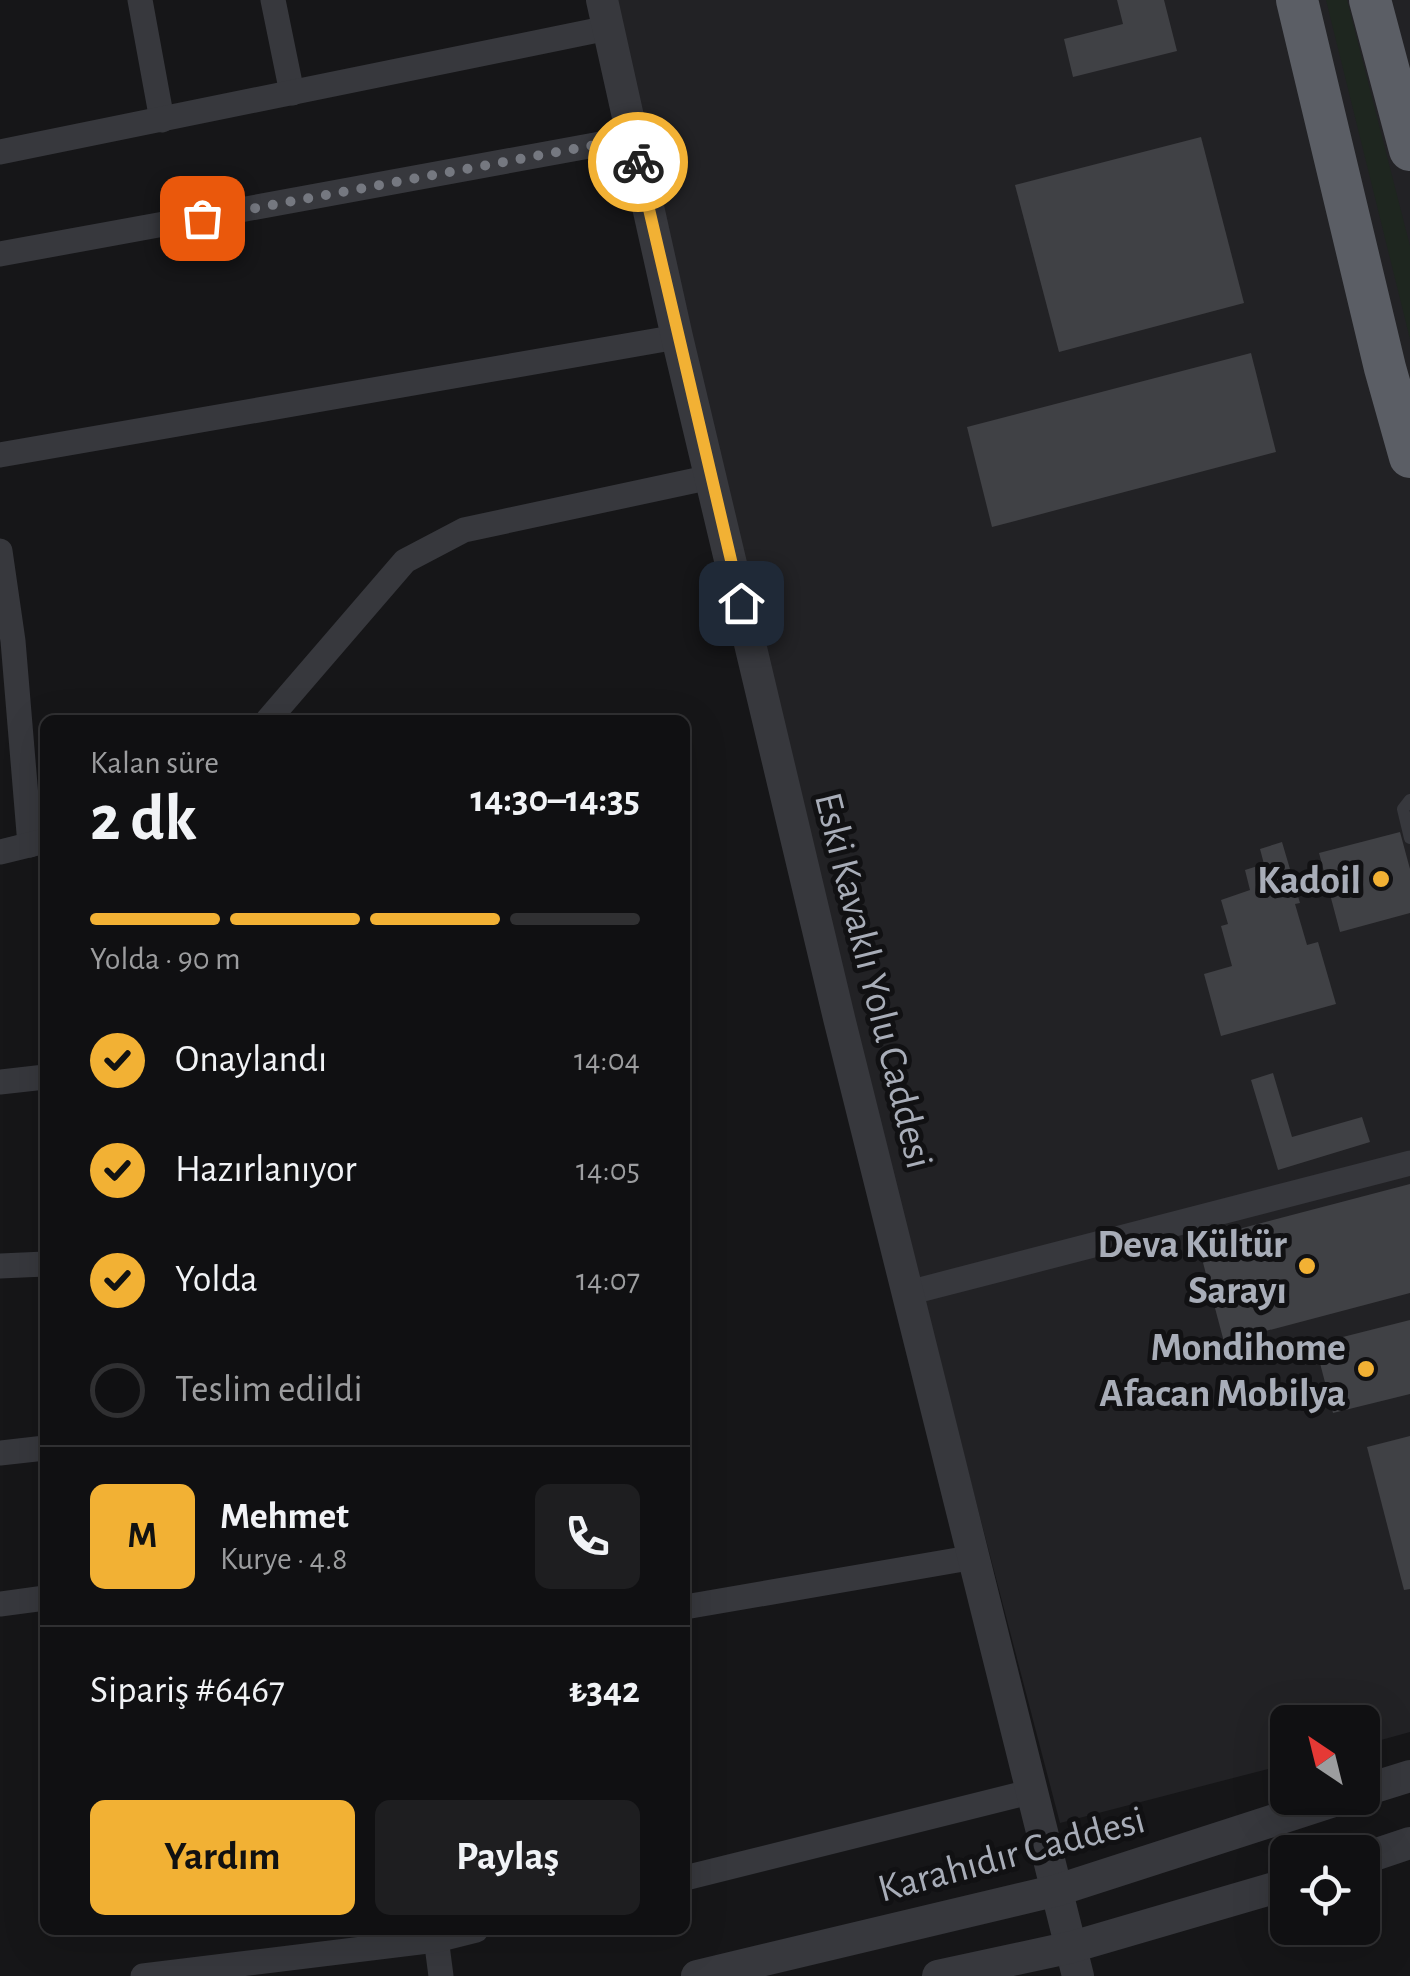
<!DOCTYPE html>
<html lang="tr">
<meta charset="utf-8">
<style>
:root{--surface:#101012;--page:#1e1e20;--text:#f1f3f6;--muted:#9c9d9f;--line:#303032;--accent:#f2b134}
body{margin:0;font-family:"Alegreya Sans",sans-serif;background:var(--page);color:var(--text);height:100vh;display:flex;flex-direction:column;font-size:38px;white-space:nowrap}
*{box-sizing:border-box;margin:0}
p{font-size:32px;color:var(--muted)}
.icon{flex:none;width:55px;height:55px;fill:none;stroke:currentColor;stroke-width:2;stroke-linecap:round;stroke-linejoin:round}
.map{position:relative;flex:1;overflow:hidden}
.sheet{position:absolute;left:40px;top:715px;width:650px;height:1220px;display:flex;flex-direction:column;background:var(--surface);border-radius:15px;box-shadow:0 10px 40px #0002,0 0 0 2px var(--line)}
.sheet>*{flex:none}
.needle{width:65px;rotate:325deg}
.controls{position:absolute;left:1270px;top:1705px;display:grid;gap:20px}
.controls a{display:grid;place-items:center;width:110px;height:110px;border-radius:15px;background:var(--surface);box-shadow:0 10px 40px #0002,0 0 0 2px var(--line);font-size:50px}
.pin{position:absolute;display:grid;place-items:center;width:85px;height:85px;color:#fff;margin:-42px;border-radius:20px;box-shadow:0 5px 15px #0006}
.courier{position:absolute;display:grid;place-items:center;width:100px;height:100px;margin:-50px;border:8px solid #f2b134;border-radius:50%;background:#fff;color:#222;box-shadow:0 2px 12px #0007}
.headline em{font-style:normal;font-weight:700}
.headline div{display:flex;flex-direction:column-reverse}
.headline{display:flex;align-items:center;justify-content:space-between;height:170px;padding:0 50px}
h1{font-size:65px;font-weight:700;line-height:75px}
.bar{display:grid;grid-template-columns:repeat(4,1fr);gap:15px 10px;align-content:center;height:120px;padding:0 50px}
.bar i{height:12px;border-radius:8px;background:var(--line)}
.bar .on{background:var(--accent)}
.bar p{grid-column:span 4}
.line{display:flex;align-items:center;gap:25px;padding:0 50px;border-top:2px solid var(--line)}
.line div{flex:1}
.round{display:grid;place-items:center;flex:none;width:105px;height:105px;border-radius:15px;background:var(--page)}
ol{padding:0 50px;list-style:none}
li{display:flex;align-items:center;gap:30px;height:110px}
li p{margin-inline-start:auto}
li .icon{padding:10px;border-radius:50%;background:var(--accent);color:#111;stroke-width:4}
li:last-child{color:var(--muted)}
li i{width:55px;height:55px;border:5px solid var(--line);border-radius:50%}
.button{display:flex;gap:20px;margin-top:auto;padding:20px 50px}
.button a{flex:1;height:115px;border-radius:15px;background:var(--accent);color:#111;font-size:40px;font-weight:700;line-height:115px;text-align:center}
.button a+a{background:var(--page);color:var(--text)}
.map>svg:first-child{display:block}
.built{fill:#222225}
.green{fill:#1e261f}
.building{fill:#404145}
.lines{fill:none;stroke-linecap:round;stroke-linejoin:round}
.service{stroke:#37383d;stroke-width:12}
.minor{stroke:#37383d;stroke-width:25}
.tertiary{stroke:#37383d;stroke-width:32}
.trunk{stroke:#5b5e65;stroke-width:42}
.done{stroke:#757880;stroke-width:10;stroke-dasharray:0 18}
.route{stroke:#f2b134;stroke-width:12}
.poi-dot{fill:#f2b134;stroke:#111113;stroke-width:4}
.labels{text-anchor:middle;stroke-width:10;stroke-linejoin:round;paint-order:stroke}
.poi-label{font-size:40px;font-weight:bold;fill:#a8adb8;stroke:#111113;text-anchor:end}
.street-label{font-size:40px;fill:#a8adb8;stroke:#111113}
</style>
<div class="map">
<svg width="1410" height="1976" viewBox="0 0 1410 1976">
<rect width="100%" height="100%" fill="#161618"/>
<!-- built -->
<polygon class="built" points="602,0 1410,0 1410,1732 1363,1745 1362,1722 1288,1722 1287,1764 1060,1823 741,603"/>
<!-- green -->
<polygon class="green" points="1326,0 1347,0 1410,246 1410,339"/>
<!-- building -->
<g class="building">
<polygon points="1117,0 1164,0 1177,51 1073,77 1064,39 1123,24"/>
<polygon points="1201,137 1244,303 1059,352 1015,185"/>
<polygon points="1251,353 1276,452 992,527 967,427"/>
<polygon points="1400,832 1410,869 1410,913 1340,932 1319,853"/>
<polygon points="1282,842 1300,903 1295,904 1307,945 1318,942 1336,1004 1221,1036 1204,974 1232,966 1221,926 1228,924 1221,900 1250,890 1245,870 1264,864 1260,849"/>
<polygon points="1273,1073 1292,1137 1362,1117 1370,1142 1278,1170 1251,1080"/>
<polygon points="1410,1184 1410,1293 1224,1342 1197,1240"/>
<polygon points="1410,1320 1410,1394 1333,1413 1315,1344"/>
<polygon points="1410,1436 1410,1589 1404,1590 1367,1447"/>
</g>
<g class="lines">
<!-- service -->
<polyline class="service" points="1410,800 1403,809 1410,838"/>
<!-- minor -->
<g class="minor">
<polyline points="140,0 162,120"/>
<polyline points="273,0 292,93"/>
<polyline points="0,152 608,28"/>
<polyline points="0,254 633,138"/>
<polyline points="0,455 677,337"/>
<polyline points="0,551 13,641 30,845"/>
<polyline points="268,720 405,561 464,530 711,477"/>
<polyline points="0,852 45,841"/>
<polyline points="0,1082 45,1077"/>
<polyline points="0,1266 45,1264"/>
<polyline points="908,1293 1410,1163"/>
<polyline points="0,1453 45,1448"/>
<polyline points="0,1604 45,1598"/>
<polyline points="685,1607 975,1557"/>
<polyline points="685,1878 1034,1791"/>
<polyline points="435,1930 441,1976"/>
<polyline points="143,1976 436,1940 476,1930"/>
</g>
<!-- tertiary -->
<g class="tertiary">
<polyline points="602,0 677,337 839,1018 1078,1976"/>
<polyline points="1362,1791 1410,1776"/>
<polyline points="1362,1859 1410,1843"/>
<polyline points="697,1976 1058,1890 1343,1798"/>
<polyline points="938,1976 1072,1947 1288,1884"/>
</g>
<!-- trunk -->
<g class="trunk">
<polyline points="1297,0 1385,368 1410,457"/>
<polyline points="1370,0 1410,150"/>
</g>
</g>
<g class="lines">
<!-- done -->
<polyline class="done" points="202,218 633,138 638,162"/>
<!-- route -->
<polyline class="route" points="638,162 741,603"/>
</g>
<!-- markers -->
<g class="poi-dot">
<circle cx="1381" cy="879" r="10"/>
<circle cx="1307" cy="1266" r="10"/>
<circle cx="1366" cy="1369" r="10"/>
</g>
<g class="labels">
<!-- poi labels -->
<g class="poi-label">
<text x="1361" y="893">Kadoil</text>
<text x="1287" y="1257">Deva Kültür<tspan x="1287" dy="46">Sarayı</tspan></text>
<text x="1346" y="1360">Mondihome<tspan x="1346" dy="46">Afacan Mobilya</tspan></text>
</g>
<!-- street labels -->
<g class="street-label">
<text transform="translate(875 980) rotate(76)" y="14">Eski Kavaklı Yolu Caddesi</text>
<text transform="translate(1011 1853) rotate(-15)" y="14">Karahıdır Caddesi</text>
</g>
</g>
</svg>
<div class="controls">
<a><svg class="needle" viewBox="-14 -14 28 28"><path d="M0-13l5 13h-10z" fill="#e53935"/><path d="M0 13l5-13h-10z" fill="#9c9d9f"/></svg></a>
<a><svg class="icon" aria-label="locate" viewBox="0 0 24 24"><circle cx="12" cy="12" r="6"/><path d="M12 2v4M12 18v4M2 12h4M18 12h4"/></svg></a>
</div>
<div class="pin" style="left:202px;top:218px;background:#ea580c"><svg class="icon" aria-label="bag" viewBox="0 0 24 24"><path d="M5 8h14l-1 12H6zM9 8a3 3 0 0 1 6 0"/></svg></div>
<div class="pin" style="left:741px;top:603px;background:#1f2937"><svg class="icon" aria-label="home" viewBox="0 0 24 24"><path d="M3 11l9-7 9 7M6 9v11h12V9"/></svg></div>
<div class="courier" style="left:638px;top:162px"><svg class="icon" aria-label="bike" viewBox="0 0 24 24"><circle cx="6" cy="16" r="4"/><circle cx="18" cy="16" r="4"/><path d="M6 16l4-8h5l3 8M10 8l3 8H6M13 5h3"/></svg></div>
<section class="sheet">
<div class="headline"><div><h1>2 dk</h1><p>Kalan süre</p></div><em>14:30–14:35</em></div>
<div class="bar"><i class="on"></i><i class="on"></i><i class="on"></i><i></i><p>Yolda · 90 m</p></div>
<ol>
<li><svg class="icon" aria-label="check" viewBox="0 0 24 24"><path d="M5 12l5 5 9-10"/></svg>Onaylandı<p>14:04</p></li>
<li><svg class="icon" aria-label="check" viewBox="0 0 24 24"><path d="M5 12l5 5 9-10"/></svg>Hazırlanıyor<p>14:05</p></li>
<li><svg class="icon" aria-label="check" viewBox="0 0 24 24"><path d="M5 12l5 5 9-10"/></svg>Yolda<p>14:07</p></li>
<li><i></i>Teslim edildi</li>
</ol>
<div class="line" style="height:180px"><b class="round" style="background:var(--accent);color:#111">M</b><div><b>Mehmet</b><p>Kurye · 4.8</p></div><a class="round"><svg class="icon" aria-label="phone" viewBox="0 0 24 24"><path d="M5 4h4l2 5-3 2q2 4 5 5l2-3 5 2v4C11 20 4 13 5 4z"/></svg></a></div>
<div class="line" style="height:130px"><div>Sipariş #6467</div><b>₺342</b></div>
<div class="button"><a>Yardım</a><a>Paylaş</a></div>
</section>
</div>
